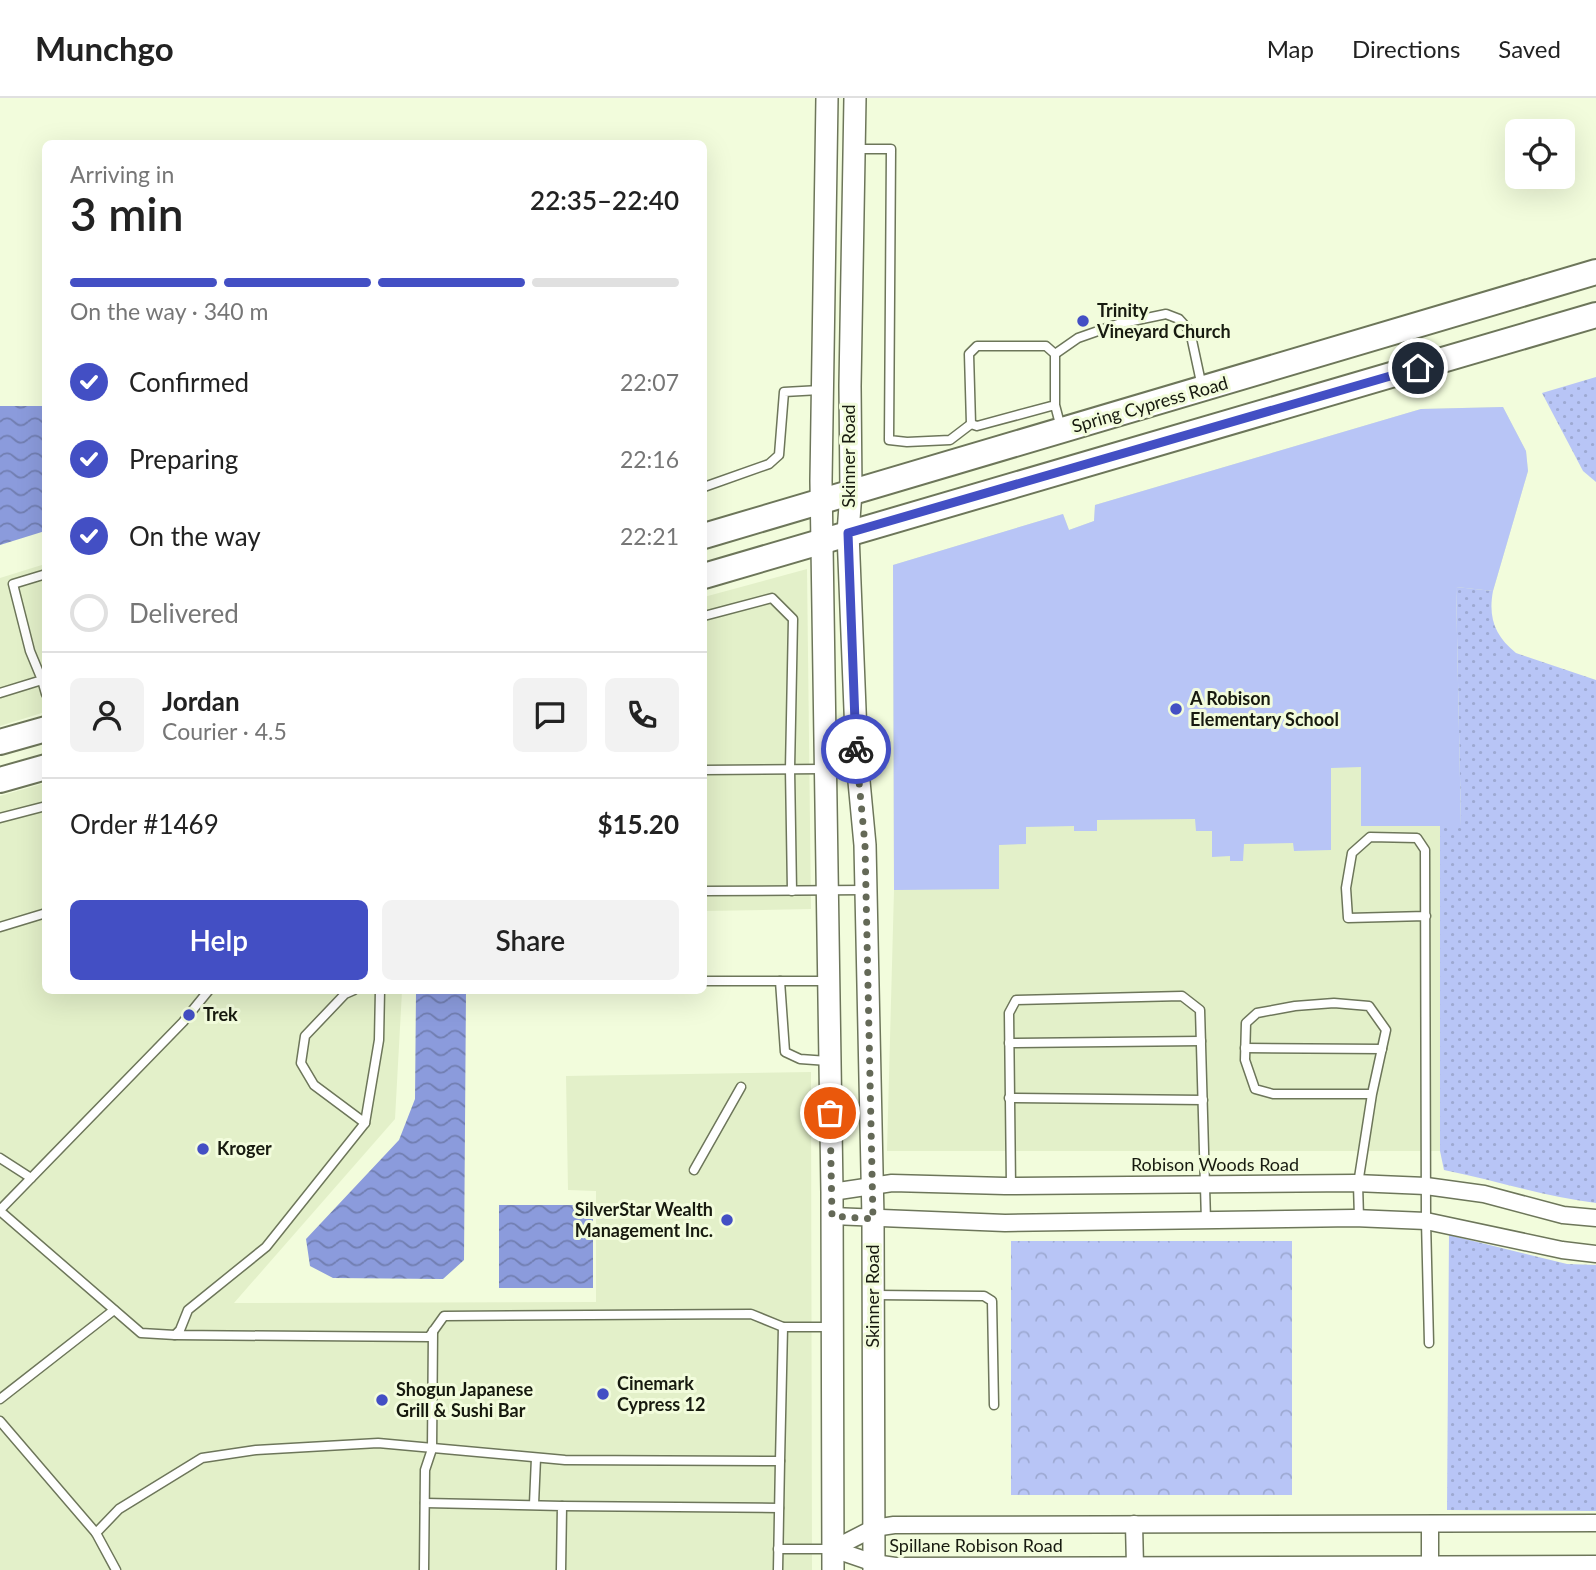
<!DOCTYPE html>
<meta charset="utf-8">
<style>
:root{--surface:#fff;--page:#f2f2f2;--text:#222;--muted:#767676;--line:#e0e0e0;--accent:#434fc4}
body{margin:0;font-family:Lato,sans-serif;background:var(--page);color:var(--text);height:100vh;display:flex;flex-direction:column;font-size:26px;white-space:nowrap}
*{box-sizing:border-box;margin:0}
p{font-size:23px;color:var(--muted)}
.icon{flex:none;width:38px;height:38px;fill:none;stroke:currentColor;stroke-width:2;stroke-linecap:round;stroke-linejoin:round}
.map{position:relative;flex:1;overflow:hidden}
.panel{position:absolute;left:42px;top:42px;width:665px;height:854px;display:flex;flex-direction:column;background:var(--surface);border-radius:10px;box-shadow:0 7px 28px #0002}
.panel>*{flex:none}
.fabs{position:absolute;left:1505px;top:21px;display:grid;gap:14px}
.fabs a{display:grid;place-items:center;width:70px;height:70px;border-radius:10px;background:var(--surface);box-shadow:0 7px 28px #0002;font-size:35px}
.pin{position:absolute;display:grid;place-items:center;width:60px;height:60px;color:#fff;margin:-30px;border:4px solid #fff;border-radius:50%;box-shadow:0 2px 7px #0007}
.courier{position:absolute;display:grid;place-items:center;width:70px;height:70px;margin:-35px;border:5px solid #434fc4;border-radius:50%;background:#fff;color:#222;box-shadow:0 2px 9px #0007}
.headline em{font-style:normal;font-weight:600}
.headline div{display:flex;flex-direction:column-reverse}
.headline{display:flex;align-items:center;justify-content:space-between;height:119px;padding:0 28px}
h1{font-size:46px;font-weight:600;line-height:52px}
.bar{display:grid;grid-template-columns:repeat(4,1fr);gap:10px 7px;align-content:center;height:84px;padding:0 28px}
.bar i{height:9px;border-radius:5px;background:var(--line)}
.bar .selected{background:var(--accent)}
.bar p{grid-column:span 4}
.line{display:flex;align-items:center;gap:18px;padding:0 28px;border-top:2px solid var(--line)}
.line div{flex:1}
.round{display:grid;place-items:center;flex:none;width:74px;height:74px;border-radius:10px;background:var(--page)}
ol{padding:0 28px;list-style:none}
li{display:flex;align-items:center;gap:21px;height:77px}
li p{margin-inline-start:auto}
li .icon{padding:7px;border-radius:50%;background:var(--accent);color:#fff;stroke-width:4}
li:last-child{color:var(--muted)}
li i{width:38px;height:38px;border:4px solid var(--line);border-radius:50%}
.primary-button{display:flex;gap:14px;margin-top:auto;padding:14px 28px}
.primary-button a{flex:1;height:80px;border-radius:10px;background:var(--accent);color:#fff;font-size:28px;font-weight:600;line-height:80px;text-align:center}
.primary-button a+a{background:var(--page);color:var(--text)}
header{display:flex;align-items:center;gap:42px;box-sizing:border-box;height:98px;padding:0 35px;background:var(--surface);border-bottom:2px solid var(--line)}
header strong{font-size:33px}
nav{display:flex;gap:38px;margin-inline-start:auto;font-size:24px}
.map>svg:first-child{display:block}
.built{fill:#e3f0c9}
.grass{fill:url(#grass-dots)}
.forest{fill:url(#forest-crowns)}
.green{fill:#b8c5f6}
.water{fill:url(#water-waves)}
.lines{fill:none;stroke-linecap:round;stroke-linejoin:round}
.lane-casing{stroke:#6d765a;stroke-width:11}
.street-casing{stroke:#6d765a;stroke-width:19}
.secondary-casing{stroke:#6d765a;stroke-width:24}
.primary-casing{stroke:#6d765a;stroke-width:28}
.lane{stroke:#fff;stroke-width:8}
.street{stroke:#fff;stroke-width:16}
.secondary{stroke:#fff;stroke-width:21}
.primary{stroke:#fff;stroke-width:24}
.done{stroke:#646957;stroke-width:7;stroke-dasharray:0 12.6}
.route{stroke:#434fc4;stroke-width:9}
.poi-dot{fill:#434fc4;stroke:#f2fcdc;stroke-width:2.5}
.labels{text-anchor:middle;stroke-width:6;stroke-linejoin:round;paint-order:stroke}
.poi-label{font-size:18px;font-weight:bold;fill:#171a0f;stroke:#f2fcdc;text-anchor:start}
.street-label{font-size:18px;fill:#171a0f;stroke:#f2fcdc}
</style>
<header>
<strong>Munchgo</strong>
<nav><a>Map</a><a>Directions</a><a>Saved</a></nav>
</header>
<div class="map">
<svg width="1596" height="1472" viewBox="0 0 1596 1472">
<defs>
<pattern id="grass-dots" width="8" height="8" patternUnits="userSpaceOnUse" patternTransform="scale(1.75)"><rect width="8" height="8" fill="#b8c5f6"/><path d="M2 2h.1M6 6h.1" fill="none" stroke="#9da9d2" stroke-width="1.8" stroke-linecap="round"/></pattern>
<pattern id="forest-crowns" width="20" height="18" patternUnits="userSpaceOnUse" patternTransform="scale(1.75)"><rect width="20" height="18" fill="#b8c5f6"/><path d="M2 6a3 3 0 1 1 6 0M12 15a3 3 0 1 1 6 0" fill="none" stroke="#9da9d2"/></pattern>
<pattern id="water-waves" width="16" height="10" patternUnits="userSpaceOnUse" patternTransform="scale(1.75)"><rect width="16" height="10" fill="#8b9bdc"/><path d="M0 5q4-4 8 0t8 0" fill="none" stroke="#717eb1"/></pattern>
</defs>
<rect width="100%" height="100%" fill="#f2fcdc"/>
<!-- built -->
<g class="built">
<polygon points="1503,309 1526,353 1528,373 1493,493 1456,490 1461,728 1440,728 1440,1053 887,1053 894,792 893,467 1063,416 1069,432 1094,423 1095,407 1421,311"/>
<polygon points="45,466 45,614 0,628 0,480"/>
<polygon points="807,471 811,811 704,813 704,499"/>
<polygon points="45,685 46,892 402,893 395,1021 234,1205 596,1204 596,1093 568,1092 566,978 811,974 812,1472 0,1472 0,698"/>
</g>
<!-- grass -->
<g class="grass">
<polygon points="1596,279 1596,384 1583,373 1542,295"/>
<path d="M1456,489L1493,493C1488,520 1495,538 1516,555L1596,582V1105C1544,1099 1495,1082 1444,1072L1440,1053V728L1461,727Z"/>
<polygon points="1449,1137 1567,1166 1596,1167 1596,1413 1447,1412"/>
</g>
<!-- forest -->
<rect class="forest" x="1011" y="1143" width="281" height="254"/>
<!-- green -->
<polygon class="green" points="1503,309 1526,353 1528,373 1493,493 1456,489 1461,728 1361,728 1361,669 1331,670 1331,752 1294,753 1293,745 1244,746 1243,763 1230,763 1230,758 1212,759 1212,733 1196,733 1195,721 1097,722 1097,733 1074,733 1074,728 1026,729 1026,746 999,747 999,791 894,792 893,467 1063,416 1069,432 1094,423 1095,407 1421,311"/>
<!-- water -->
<g class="water">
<polygon points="0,308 46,308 45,433 0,447"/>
<polygon points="416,893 466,893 464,1162 443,1181 333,1180 310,1168 306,1141 399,1042 415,1001"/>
<rect x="499" y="1107" width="94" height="83"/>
</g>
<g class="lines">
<defs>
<g id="lane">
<polyline points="854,51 891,51 889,342 907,344 950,342 971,326"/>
<polyline points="1055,256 1078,240 1118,226 1166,216 1179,221 1190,233 1202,289"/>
<polyline points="1055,307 977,328 971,326 969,256 977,248 1046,248 1055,256 1055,307 1061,330"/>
<polyline points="704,389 769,366 779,357 784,294 820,292"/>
<polyline points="704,518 772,500 793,521 790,671 792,793"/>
<polyline points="45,581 42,582 46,596"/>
<polyline points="0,595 42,582 30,553 13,486 46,476"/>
<polyline points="704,672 823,671"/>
<polyline points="0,720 46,708"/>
<polyline points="704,793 865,792"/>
<polyline points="1426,818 1348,820 1346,790 1352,755 1370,739 1417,740 1425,752 1426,1123 1429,1245"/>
<polyline points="0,829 46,815"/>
<polyline points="704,883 828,883"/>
<polyline points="780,883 785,954 800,961 828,963"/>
<polyline points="354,892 345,896 305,938 301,965 314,987 365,1025"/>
<polyline points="380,892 379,942 365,1025 266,1149 188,1212 180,1232 175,1237 429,1239 444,1218 751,1216 783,1229 830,1229"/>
<polyline points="1009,945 1201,943"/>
<polyline points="1245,950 1382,951"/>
<polyline points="1009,1000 1203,1002"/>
<polyline points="0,1060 31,1080"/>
<polyline points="694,1072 741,989"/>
<polyline points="1011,1088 1009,915 1016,902 1182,898 1200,912 1206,1123"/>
<polyline points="0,1112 183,924 209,892"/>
<polyline points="0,1113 141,1235 175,1237"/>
<polyline points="1359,1120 1358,1086 1372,996 1386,932 1369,908 1334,905 1295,908 1257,915 1246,925 1245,962 1255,991 1273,996 1372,996"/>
<polyline points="875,1197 984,1198 992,1203 994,1307"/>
<polyline points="0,1301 114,1212"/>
<polyline points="0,1323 96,1435 119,1411 202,1360 256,1352 378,1345 565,1362 780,1363 778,1472"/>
<polyline points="780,1363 783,1229"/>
<polyline points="425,1405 562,1408 561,1472"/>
<polyline points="534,1406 536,1360"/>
<polyline points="562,1408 779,1410"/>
<polyline points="96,1435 116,1472"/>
<polyline points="778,1451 831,1451"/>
<polyline points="424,1472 425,1372 432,1351 433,1233"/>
</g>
<g id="street">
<polyline points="832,1094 892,1085 1005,1088 1355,1085 1426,1088 1484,1096 1563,1117 1596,1120"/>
<polyline points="832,1118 1005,1125 1354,1120 1426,1123 1562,1152 1596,1156"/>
<polyline points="1134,1426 1135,1468"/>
<polyline points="1430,1426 1430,1465"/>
<polyline points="833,1451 874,1430 894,1427 1596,1425"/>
<polyline points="833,1451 874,1465 895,1468 1596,1466"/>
</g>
<g id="secondary">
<polyline points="827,0 821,383 832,1094 833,1472"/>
<polyline points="855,0 850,288 851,394 848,435 857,662 865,747 873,1120 874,1472"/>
</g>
<g id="primary">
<polyline points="704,438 1596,174"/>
<polyline points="704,478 1596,217"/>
<polyline points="0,644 46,631"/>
<polyline points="0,682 46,669"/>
</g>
</defs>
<!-- lane casing -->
<use href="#lane" class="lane-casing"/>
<!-- street casing -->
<use href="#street" class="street-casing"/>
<!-- secondary casing -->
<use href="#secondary" class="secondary-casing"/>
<!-- primary casing -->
<use href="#primary" class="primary-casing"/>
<!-- lane -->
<use href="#lane" class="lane"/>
<!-- street -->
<use href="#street" class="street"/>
<!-- secondary -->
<use href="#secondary" class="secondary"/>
<!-- primary -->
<use href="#primary" class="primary"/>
</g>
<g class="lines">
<!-- done -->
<polyline class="done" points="830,1015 832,1118 873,1121 865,747 856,651"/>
<!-- route -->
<polyline class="route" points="856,651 848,435 1418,270"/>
</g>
<!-- markers -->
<g class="poi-dot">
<circle cx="1083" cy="223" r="7"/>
<circle cx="1176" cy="611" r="7"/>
<circle cx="189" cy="917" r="7"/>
<circle cx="203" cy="1051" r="7"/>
<circle cx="727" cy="1122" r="7"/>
<circle cx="603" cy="1296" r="7"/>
<circle cx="382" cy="1302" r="7"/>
</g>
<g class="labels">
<!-- poi labels -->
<g class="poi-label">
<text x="1097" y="219">Trinity<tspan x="1097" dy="21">Vineyard Church</tspan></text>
<text x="1190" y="607">A Robison<tspan x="1190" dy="21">Elementary School</tspan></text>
<text x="203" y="923">Trek</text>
<text x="217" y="1057">Kroger</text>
<text x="713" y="1118" text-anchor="end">SilverStar Wealth<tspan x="713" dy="21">Management Inc.</tspan></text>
<text x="617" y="1292">Cinemark<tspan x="617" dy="21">Cypress 12</tspan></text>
<text x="396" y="1298">Shogun Japanese<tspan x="396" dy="21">Grill &amp; Sushi Bar</tspan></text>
</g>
<!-- street labels -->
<g class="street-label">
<text transform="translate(1150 307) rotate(-16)" y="6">Spring Cypress Road</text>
<text transform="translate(849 358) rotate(-90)" y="6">Skinner Road</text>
<text x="1215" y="1073">Robison Woods Road</text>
<text transform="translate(873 1198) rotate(-90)" y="6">Skinner Road</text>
<text x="976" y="1454">Spillane Robison Road</text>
</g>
</g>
</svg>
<div class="fabs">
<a><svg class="icon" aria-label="locate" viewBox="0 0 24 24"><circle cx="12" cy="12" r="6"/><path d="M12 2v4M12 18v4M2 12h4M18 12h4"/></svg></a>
</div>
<div class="pin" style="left:830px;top:1015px;background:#ea580c"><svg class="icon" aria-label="bag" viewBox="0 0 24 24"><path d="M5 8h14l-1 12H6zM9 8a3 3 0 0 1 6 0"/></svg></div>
<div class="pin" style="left:1418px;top:270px;background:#1f2937"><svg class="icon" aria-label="home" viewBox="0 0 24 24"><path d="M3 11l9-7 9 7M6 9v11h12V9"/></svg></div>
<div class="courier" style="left:856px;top:651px"><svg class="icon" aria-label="bike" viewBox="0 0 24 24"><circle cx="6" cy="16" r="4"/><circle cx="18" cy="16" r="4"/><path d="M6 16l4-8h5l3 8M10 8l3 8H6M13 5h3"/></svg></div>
<section class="panel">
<div class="headline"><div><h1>3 min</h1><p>Arriving in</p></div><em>22:35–22:40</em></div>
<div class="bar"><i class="selected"></i><i class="selected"></i><i class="selected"></i><i></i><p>On the way · 340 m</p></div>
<ol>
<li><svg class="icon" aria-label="check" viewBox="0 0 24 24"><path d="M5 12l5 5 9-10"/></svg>Confirmed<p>22:07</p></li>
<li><svg class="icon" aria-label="check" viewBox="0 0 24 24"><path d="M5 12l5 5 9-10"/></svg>Preparing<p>22:16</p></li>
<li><svg class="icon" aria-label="check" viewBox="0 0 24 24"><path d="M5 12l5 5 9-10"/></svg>On the way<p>22:21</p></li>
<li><i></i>Delivered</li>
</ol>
<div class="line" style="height:126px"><a class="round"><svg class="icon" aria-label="person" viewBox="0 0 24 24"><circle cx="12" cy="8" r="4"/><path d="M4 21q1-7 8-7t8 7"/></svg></a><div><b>Jordan</b><p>Courier · 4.5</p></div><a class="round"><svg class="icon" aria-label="chat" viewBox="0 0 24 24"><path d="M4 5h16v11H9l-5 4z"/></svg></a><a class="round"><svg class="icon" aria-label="phone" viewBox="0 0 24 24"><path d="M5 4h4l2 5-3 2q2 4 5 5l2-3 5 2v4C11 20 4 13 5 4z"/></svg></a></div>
<div class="line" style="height:91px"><div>Order #1469</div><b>$15.20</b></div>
<div class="primary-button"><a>Help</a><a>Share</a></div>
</section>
</div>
